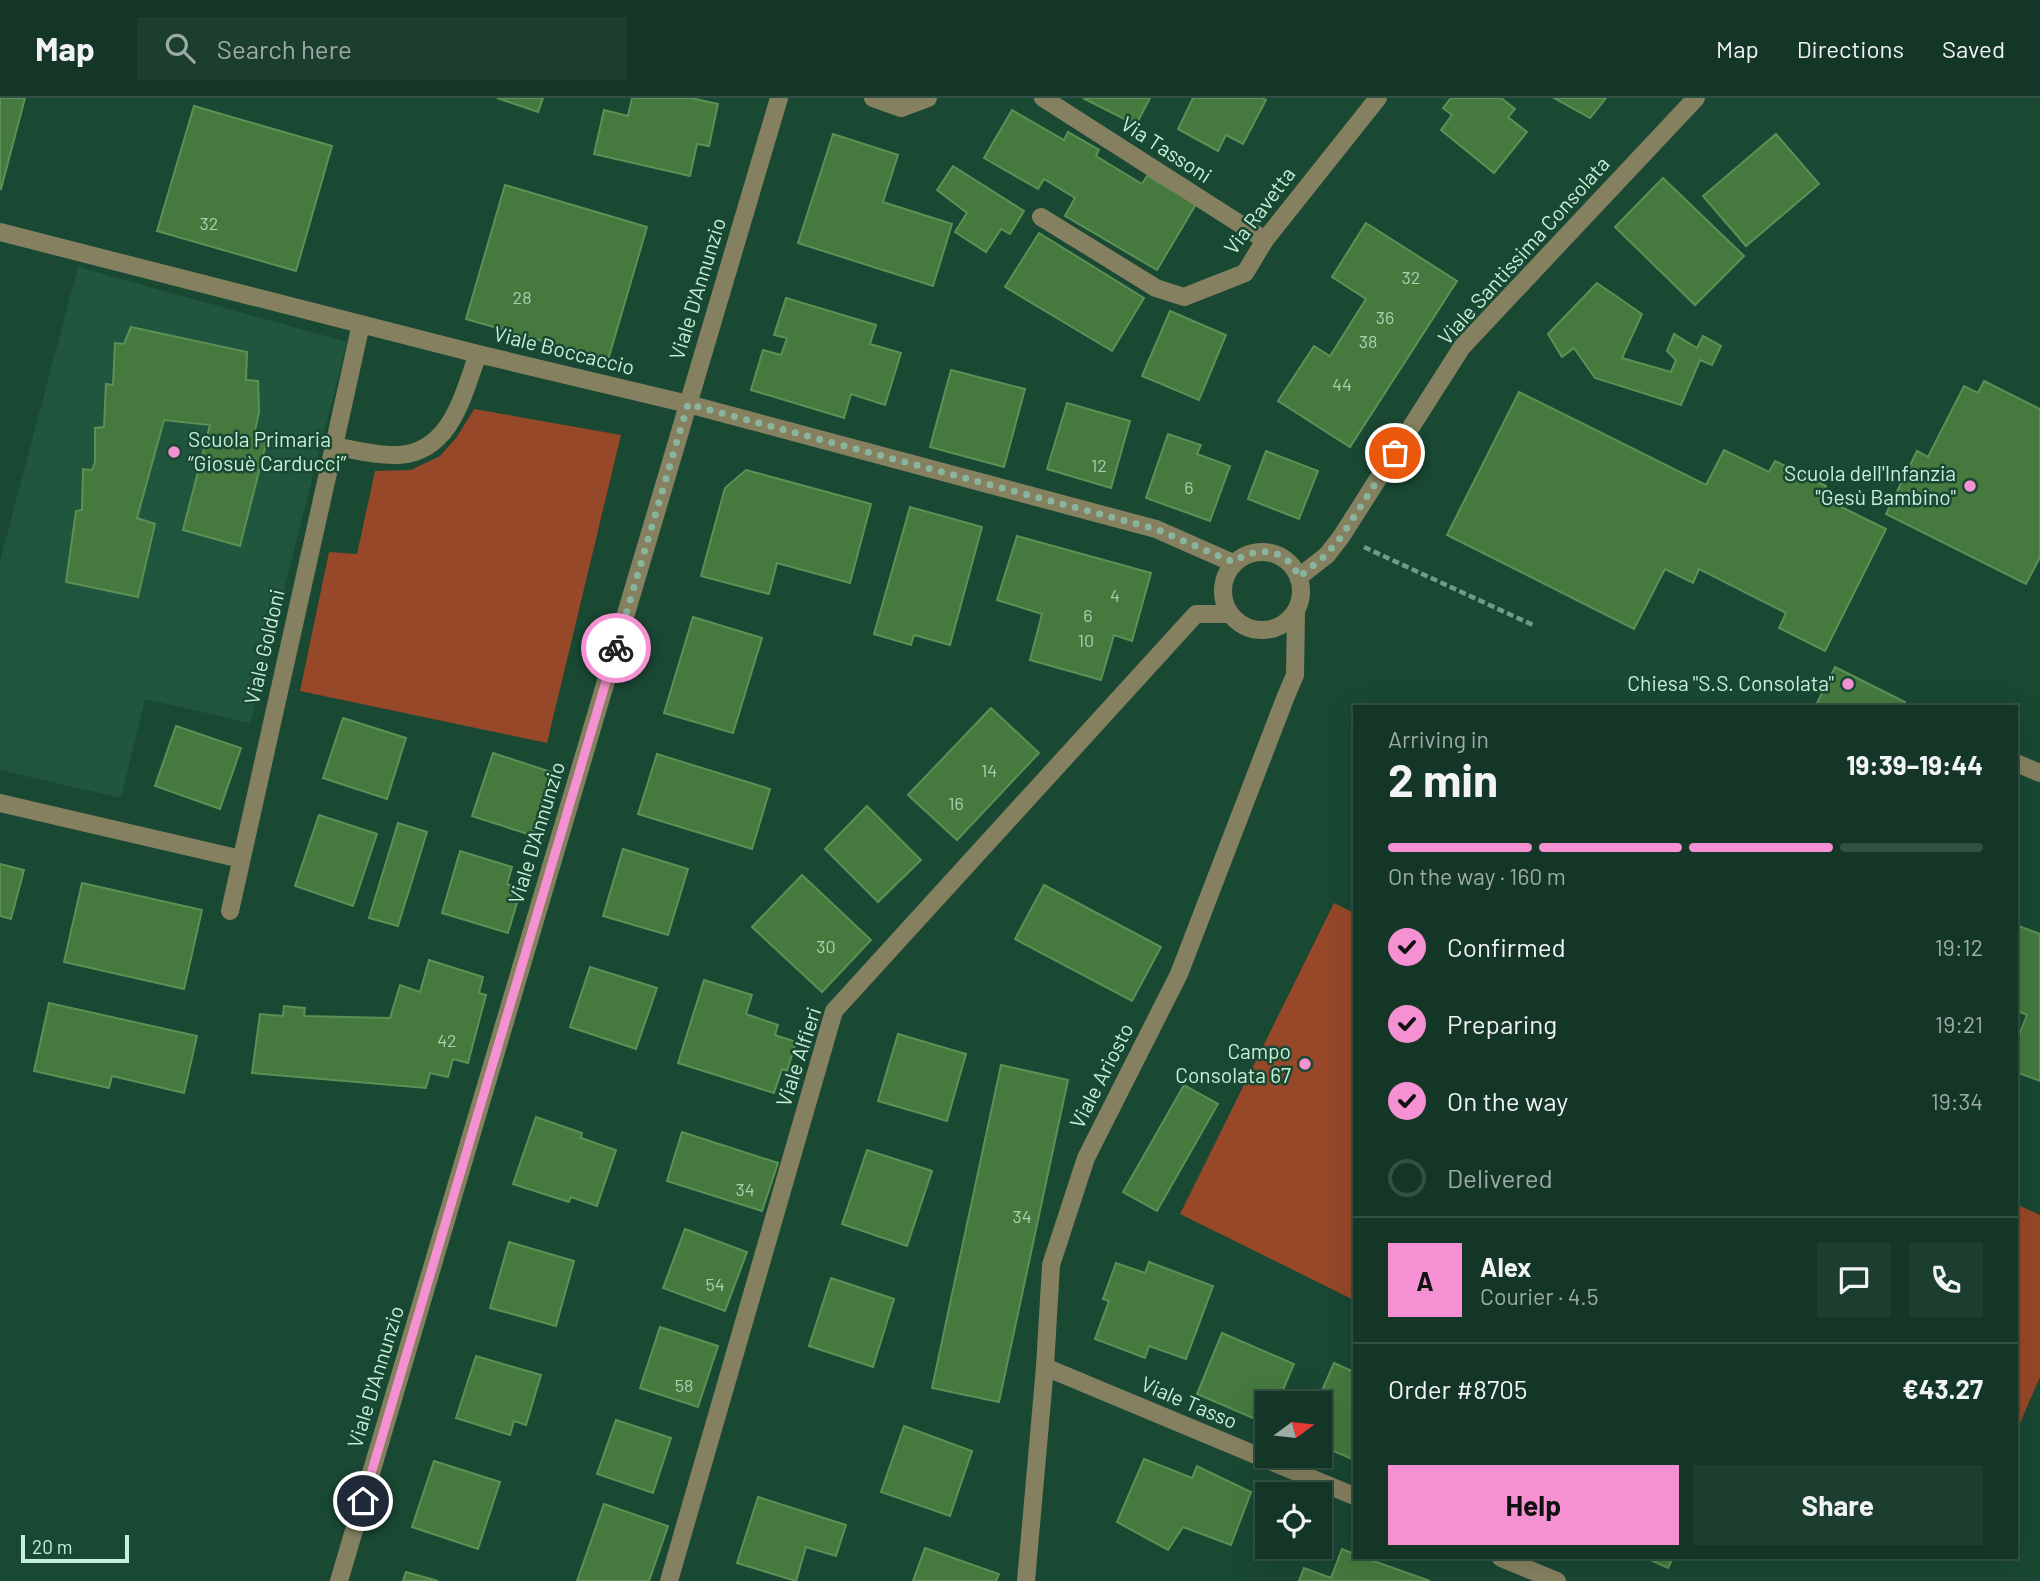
<!DOCTYPE html>
<meta charset="utf-8">
<style>
:root{--surface:#133626;--page:#1c3e2e;--text:#f1f3f6;--muted:#9daba7;--line:#325043;--accent:#f591d2}
body{margin:0;font-family:Barlow,sans-serif;background:var(--page);color:var(--text);height:100vh;display:flex;flex-direction:column;font-size:26px;white-space:nowrap}
*{box-sizing:border-box;margin:0}
p{font-size:23px;color:var(--muted)}
.icon{flex:none;width:38px;height:38px;fill:none;stroke:currentColor;stroke-width:2;stroke-linecap:round;stroke-linejoin:round}
.map{position:relative;flex:1;overflow:hidden}
.details{position:absolute;left:1353px;top:607px;width:665px;height:854px;display:flex;flex-direction:column;background:var(--surface);border-radius:0px;box-shadow:0 7px 28px #0002,0 0 0 2px var(--line)}
.details>*{flex:none}
.needle{width:46px;rotate:75deg}
.controls{position:absolute;left:1255px;top:1293px;display:grid;gap:14px}
.controls a{display:grid;place-items:center;width:77px;height:77px;border-radius:0px;background:var(--surface);box-shadow:0 7px 28px #0002,0 0 0 2px var(--line);font-size:35px}
.scale{position:absolute;left:21px;bottom:18px;width:108px;box-sizing:border-box;padding-left:7px;border:4px solid #c6f0d9;border-top:0;font-size:19px;line-height:24px;white-space:nowrap;color:#c6f0d9;-webkit-text-stroke:5px #194833;paint-order:stroke}
.pin{position:absolute;display:grid;place-items:center;width:60px;height:60px;color:#fff;margin:-30px;border:4px solid #fff;border-radius:50%;box-shadow:0 2px 7px #0007}
.courier{position:absolute;display:grid;place-items:center;width:70px;height:70px;margin:-35px;border:5px solid #f591d2;border-radius:50%;background:#fff;color:#222;box-shadow:0 2px 9px #0007}
.headline em{font-style:normal;font-weight:700}
.headline div{display:flex;flex-direction:column-reverse}
.headline{display:flex;align-items:center;justify-content:space-between;height:119px;padding:0 35px}
h1{font-size:46px;font-weight:700;line-height:52px}
.bar{display:grid;grid-template-columns:repeat(4,1fr);gap:10px 7px;align-content:center;height:84px;padding:0 35px}
.bar i{height:9px;border-radius:5px;background:var(--line)}
.bar .current{background:var(--accent)}
.bar p{grid-column:span 4}
.line{display:flex;align-items:center;gap:18px;padding:0 35px;border-top:2px solid var(--line)}
.line div{flex:1}
.round{display:grid;place-items:center;flex:none;width:74px;height:74px;border-radius:0px;background:var(--page)}
ol{padding:0 35px;list-style:none}
li{display:flex;align-items:center;gap:21px;height:77px}
li p{margin-inline-start:auto}
li .icon{padding:7px;border-radius:50%;background:var(--accent);color:#111;stroke-width:4}
li:last-child{color:var(--muted)}
li i{width:38px;height:38px;border:4px solid var(--line);border-radius:50%}
.primary-button{display:flex;gap:14px;margin-top:auto;padding:14px 35px}
.primary-button a{flex:1;height:80px;border-radius:0px;background:var(--accent);color:#111;font-size:28px;font-weight:700;line-height:80px;text-align:center}
.primary-button a+a{background:var(--page);color:var(--text)}
header{display:flex;align-items:center;gap:42px;box-sizing:border-box;height:98px;padding:0 35px;background:var(--surface);border-bottom:2px solid var(--line)}
header strong{font-size:33px}
nav{display:flex;gap:38px;margin-inline-start:auto;font-size:24px}
.search{width:490px;height:63px;background:var(--page);display:flex;align-items:center;gap:18px;box-sizing:border-box;padding:0 24px;border-radius:0px;color:var(--muted);font-size:26px}
.map>svg:first-child{display:block}
.built{fill:#21563e}
.green{fill:#964828}
.building{fill:#45793e;stroke:#5c9155;stroke-width:2}
.lines{fill:none;stroke-linecap:round;stroke-linejoin:round}
.path{stroke:#6f9c86;stroke-width:4.5;stroke-dasharray:7 3.5;stroke-linecap:butt}
.minor{stroke:#858160;stroke-width:18}
.done{stroke:#89b59f;stroke-width:7;stroke-dasharray:0 12.6}
.route{stroke:#f591d2;stroke-width:9}
.poi-dot{fill:#f591d2;stroke:#194833;stroke-width:2.5}
.labels{text-anchor:middle;stroke-width:5;stroke-linejoin:round;paint-order:stroke}
.number-label{font-size:18px;fill:#a6d2b2}
.street-label{font-size:21px;fill:#c6f0d9;stroke:#194833}
.poi-label{font-size:21px;fill:#c6f0d9;stroke:#194833;text-anchor:end}
</style>
<header>
<strong>Map</strong>
<div class="search"><svg class="icon" aria-label="search" viewBox="0 0 24 24"><circle cx="10" cy="10" r="6"/><path d="M15 15l6 6"/></svg>Search here</div>
<nav><a>Map</a><a>Directions</a><a>Saved</a></nav>
</header>
<div class="map">
<svg width="2040" height="1483" viewBox="0 0 2040 1483">
<rect width="100%" height="100%" fill="#194833"/>
<!-- built -->
<polygon class="built" points="78,169 347,244 250,625 145,601 121,700 0,672 0,463"/>
<!-- green -->
<g class="green">
<polygon points="474,311 621,337 547,645 300,593 329,454 357,456 375,373 411,372 440,358 457,339"/>
<polygon points="1334,805 1354,815 1354,1202 1180,1116"/>
<polygon points="2016,1106 2040,1117 2040,1279 2016,1334"/>
</g>
<!-- building -->
<g class="building">
<polygon points="0,0 25,0 1,91 0,90"/>
<polygon points="497,0 543,0 538,14"/>
<polygon points="632,0 691,0 718,6 709,48 697,46 690,78 594,56 604,12 628,18"/>
<polygon points="1083,0 1150,0 1136,27"/>
<polygon points="1193,0 1262,0 1266,2 1243,46 1226,37 1218,53 1178,31"/>
<polygon points="1451,0 1501,0 1515,11 1508,19 1527,34 1494,75 1441,32 1452,17 1443,10"/>
<polygon points="1554,0 1606,0 1590,20"/>
<polygon points="194,8 332,48 296,173 157,133"/>
<polygon points="1012,12 1064,42 1068,34 1099,52 1096,58 1142,86 1147,78 1196,106 1157,172 1065,118 1075,100 1044,81 1038,91 984,60"/>
<polygon points="833,36 898,57 883,104 952,126 933,188 798,145"/>
<polygon points="1776,36 1819,86 1746,148 1703,98"/>
<polygon points="953,68 1024,113 1010,136 1001,131 986,154 955,134 967,115 937,92"/>
<polygon points="1663,80 1744,158 1695,207 1615,129"/>
<polygon points="505,87 647,129 608,262 466,221"/>
<polygon points="1366,125 1457,183 1350,349 1278,303 1314,248 1330,258 1366,201 1332,179"/>
<polygon points="1039,135 1144,200 1112,253 1005,189"/>
<polygon points="1597,185 1642,216 1622,260 1671,274 1676,262 1667,253 1674,236 1697,250 1703,238 1721,248 1712,267 1700,262 1681,307 1595,280 1574,250 1562,259 1548,236"/>
<polygon points="786,200 876,227 870,246 901,255 885,307 851,296 844,320 751,292 763,252 781,257 787,240 774,237"/>
<polygon points="1170,213 1226,237 1199,302 1142,278"/>
<polygon points="131,229 247,254 246,282 258,283 259,314 254,337 267,342 240,448 183,432 210,327 164,322 137,420 155,426 138,499 66,484 76,413 82,412 83,371 92,372 95,364 95,330 104,329 106,286 113,287 115,245 124,246"/>
<polygon points="951,272 1025,291 1004,369 930,349"/>
<polygon points="1984,283 2040,311 2040,459 2026,486 1886,416 1917,353 1928,359 1964,288 1978,295"/>
<polygon points="1519,294 1706,387 1724,352 1769,374 1775,363 1826,388 1821,399 1886,431 1825,553 1779,530 1786,515 1699,471 1693,485 1665,471 1634,531 1447,437"/>
<polygon points="1067,305 1130,323 1111,390 1047,371"/>
<polygon points="1168,336 1201,347 1197,356 1230,368 1210,423 1146,400"/>
<polygon points="1266,353 1318,373 1299,421 1248,401"/>
<polygon points="746,372 871,406 850,485 777,465 769,496 701,478 725,390"/>
<polygon points="910,409 982,429 950,547 914,537 911,547 874,536"/>
<polygon points="1017,438 1151,475 1132,543 1114,537 1101,582 1030,562 1042,516 997,502"/>
<polygon points="693,519 762,540 733,635 664,615"/>
<polygon points="1835,569 1905,604 1903,609 1815,609"/>
<polygon points="991,610 1039,655 957,742 908,697"/>
<polygon points="343,620 406,640 387,701 323,680"/>
<polygon points="176,628 241,650 220,711 155,688"/>
<polygon points="493,655 557,676 537,739 472,718"/>
<polygon points="657,656 770,691 752,751 638,716"/>
<polygon points="867,708 921,762 878,804 825,751"/>
<polygon points="319,717 377,736 353,808 295,788"/>
<polygon points="398,725 427,734 398,828 369,820"/>
<polygon points="623,751 688,771 668,837 603,818"/>
<polygon points="460,753 512,769 507,786 521,791 508,835 442,815"/>
<polygon points="0,766 24,772 11,821 0,818"/>
<polygon points="802,777 871,842 822,894 752,829"/>
<polygon points="82,785 202,812 184,891 64,864"/>
<polygon points="1044,787 1161,849 1132,903 1015,841"/>
<polygon points="2016,827 2040,836 2040,983 2016,974 2016,945 2027,917 2016,912"/>
<polygon points="429,862 483,879 479,895 486,897 468,965 453,961 448,979 430,975 426,990 252,975 260,916 283,918 284,908 305,910 304,918 390,920 400,887 420,894"/>
<polygon points="590,869 657,890 636,951 570,929"/>
<polygon points="704,882 752,897 746,916 778,927 775,937 796,944 787,973 782,971 774,995 678,965"/>
<polygon points="49,905 197,938 184,995 112,978 109,990 34,973"/>
<polygon points="898,936 966,956 947,1023 878,1003"/>
<polygon points="1001,967 1068,982 999,1304 932,1290"/>
<polygon points="1184,987 1218,1006 1157,1113 1123,1094"/>
<polygon points="536,1019 582,1035 581,1040 616,1052 597,1108 571,1099 569,1104 513,1086"/>
<polygon points="682,1034 778,1065 762,1113 667,1083"/>
<polygon points="867,1052 932,1073 907,1148 842,1126"/>
<polygon points="685,1131 747,1154 725,1213 663,1190"/>
<polygon points="509,1144 574,1163 556,1228 490,1210"/>
<polygon points="1149,1164 1213,1188 1186,1261 1149,1248 1145,1260 1095,1241 1109,1203 1103,1201 1116,1165 1145,1175"/>
<polygon points="831,1180 894,1201 873,1269 809,1248"/>
<polygon points="660,1229 718,1248 698,1309 640,1290"/>
<polygon points="1222,1235 1294,1266 1277,1306 1267,1306 1267,1326 1197,1296"/>
<polygon points="476,1258 541,1277 526,1327 514,1323 510,1337 456,1320"/>
<polygon points="1334,1265 1354,1274 1354,1362 1320,1347 1320,1306 1316,1306"/>
<polygon points="616,1322 671,1340 653,1395 597,1376"/>
<polygon points="904,1328 972,1353 950,1418 881,1394"/>
<polygon points="1144,1361 1192,1380 1197,1368 1251,1394 1231,1447 1183,1429 1168,1452 1117,1424"/>
<polygon points="434,1363 500,1384 478,1451 412,1429"/>
<polygon points="758,1399 846,1427 836,1458 806,1449 796,1483 737,1465"/>
<polygon points="604,1406 668,1428 649,1483 577,1483"/>
<polygon points="925,1450 999,1476 996,1483 913,1483"/>
<polygon points="1342,1451 1354,1456 1354,1460 1365,1460 1430,1483 1299,1483 1304,1470 1331,1480"/>
<polygon points="1646,1460 1673,1460 1668,1470"/>
<polygon points="406,1474 438,1483 403,1483"/>
</g>
<g class="lines">
<!-- path -->
<polyline class="path" points="1364,449 1535,528"/>
<!-- minor -->
<g class="minor">
<polyline points="873,0 901,10 928,0"/>
<polyline points="1043,0 1265,142"/>
<polyline points="1041,119 1156,190 1184,199 1245,175 1265,142 1378,0"/>
<polyline points="0,134 478,256 688,306 1156,431 1233,465"/>
<path d="M361,226L334,348C355,352 377,358 399,357C452,353 463,296 478,256"/>
<circle cx="1262" cy="493" r="39"/>
<polyline points="1299,479 1327,457 1341,439 1462,249 1696,0"/>
<polyline points="2016,665 2040,675"/>
<polyline points="0,705 241,761"/>
<polyline points="230,813 334,348"/>
<polyline points="1045,1269 1354,1398"/>
<polyline points="1501,1460 1557,1483"/>
<polyline points="339,1483 779,0"/>
<polyline points="669,1483 834,913 1196,516 1229,516"/>
<polyline points="1026,1483 1045,1269 1051,1167 1086,1060 1179,876 1286,598 1295,577 1296,513"/>
</g>
</g>
<g class="lines">
<!-- done -->
<path class="done" d="M616,550L688,306L1156,431L1233,464C1257,448 1286,449 1299,479L1326,457L1341,439L1395,355"/>
<!-- route -->
<polyline class="route" points="363,1403 616,550"/>
</g>
<!-- markers -->
<g class="poi-dot">
<circle cx="174" cy="354" r="7"/>
<circle cx="1970" cy="388" r="7"/>
<circle cx="1848" cy="586" r="7"/>
<circle cx="1305" cy="966" r="7"/>
</g>
<g class="labels">
<!-- number labels -->
<g class="number-label">
<text x="209" y="132">32</text>
<text x="1411" y="186">32</text>
<text x="522" y="206">28</text>
<text x="1385" y="226">36</text>
<text x="1368" y="250">38</text>
<text x="1342" y="293">44</text>
<text x="1099" y="374">12</text>
<text x="1189" y="396">6</text>
<text x="1115" y="504">4</text>
<text x="1088" y="524">6</text>
<text x="1086" y="549">10</text>
<text x="989" y="679">14</text>
<text x="956" y="712">16</text>
<text x="826" y="855">30</text>
<text x="447" y="949">42</text>
<text x="745" y="1098">34</text>
<text x="1022" y="1125">34</text>
<text x="715" y="1193">54</text>
<text x="684" y="1294">58</text>
</g>
<!-- street labels -->
<g class="street-label">
<text transform="translate(1166 52) rotate(33)" y="7">Via Tassoni</text>
<text transform="translate(1260 113) rotate(-53)" y="7">Via Ravetta</text>
<text transform="translate(1524 153) rotate(-48)" y="7">Viale Santissima Consolata</text>
<text transform="translate(698 191) rotate(-73)" y="7">Viale D'Annunzio</text>
<text transform="translate(564 253) rotate(14)" y="7">Viale Boccaccio</text>
<text transform="translate(265 549) rotate(-77)" y="7">Viale Goldoni</text>
<text transform="translate(537 735) rotate(-73)" y="7">Viale D'Annunzio</text>
<text transform="translate(799 959) rotate(-72)" y="7">Viale Alfieri</text>
<text transform="translate(1102 978) rotate(-63)" y="7">Viale Ariosto</text>
<text transform="translate(376 1279) rotate(-73)" y="7">Viale D'Annunzio</text>
<text transform="translate(1189 1305) rotate(23)" y="7">Viale Tasso</text>
</g>
<!-- poi labels -->
<g class="poi-label">
<text x="188" y="349" text-anchor="start">Scuola Primaria<tspan x="188" dy="24">“Giosuè Carducci”</tspan></text>
<text x="1956" y="383">Scuola dell'Infanzia<tspan x="1956" dy="24">"Gesù Bambino"</tspan></text>
<text x="1834" y="593">Chiesa "S.S. Consolata"</text>
<text x="1291" y="961">Campo<tspan x="1291" dy="24">Consolata 67</tspan></text>
</g>
</g>
</svg>
<div class="controls">
<a><svg class="needle" viewBox="-14 -14 28 28"><path d="M0-13l5 13h-10z" fill="#e53935"/><path d="M0 13l5-13h-10z" fill="#9daba7"/></svg></a>
<a><svg class="icon" aria-label="locate" viewBox="0 0 24 24"><circle cx="12" cy="12" r="6"/><path d="M12 2v4M12 18v4M2 12h4M18 12h4"/></svg></a>
</div>
<div class="scale">20 m</div>
<div class="pin" style="left:1395px;top:355px;background:#ea580c"><svg class="icon" aria-label="bag" viewBox="0 0 24 24"><path d="M5 8h14l-1 12H6zM9 8a3 3 0 0 1 6 0"/></svg></div>
<div class="pin" style="left:363px;top:1403px;background:#1f2937"><svg class="icon" aria-label="home" viewBox="0 0 24 24"><path d="M3 11l9-7 9 7M6 9v11h12V9"/></svg></div>
<div class="courier" style="left:616px;top:550px"><svg class="icon" aria-label="bike" viewBox="0 0 24 24"><circle cx="6" cy="16" r="4"/><circle cx="18" cy="16" r="4"/><path d="M6 16l4-8h5l3 8M10 8l3 8H6M13 5h3"/></svg></div>
<section class="details">
<div class="headline"><div><h1>2 min</h1><p>Arriving in</p></div><em>19:39–19:44</em></div>
<div class="bar"><i class="current"></i><i class="current"></i><i class="current"></i><i></i><p>On the way · 160 m</p></div>
<ol>
<li><svg class="icon" aria-label="check" viewBox="0 0 24 24"><path d="M5 12l5 5 9-10"/></svg>Confirmed<p>19:12</p></li>
<li><svg class="icon" aria-label="check" viewBox="0 0 24 24"><path d="M5 12l5 5 9-10"/></svg>Preparing<p>19:21</p></li>
<li><svg class="icon" aria-label="check" viewBox="0 0 24 24"><path d="M5 12l5 5 9-10"/></svg>On the way<p>19:34</p></li>
<li><i></i>Delivered</li>
</ol>
<div class="line" style="height:126px"><b class="round" style="background:var(--accent);color:#111">A</b><div><b>Alex</b><p>Courier · 4.5</p></div><a class="round"><svg class="icon" aria-label="chat" viewBox="0 0 24 24"><path d="M4 5h16v11H9l-5 4z"/></svg></a><a class="round"><svg class="icon" aria-label="phone" viewBox="0 0 24 24"><path d="M5 4h4l2 5-3 2q2 4 5 5l2-3 5 2v4C11 20 4 13 5 4z"/></svg></a></div>
<div class="line" style="height:91px"><div>Order #8705</div><b>€43.27</b></div>
<div class="primary-button"><a>Help</a><a>Share</a></div>
</section>
</div>
